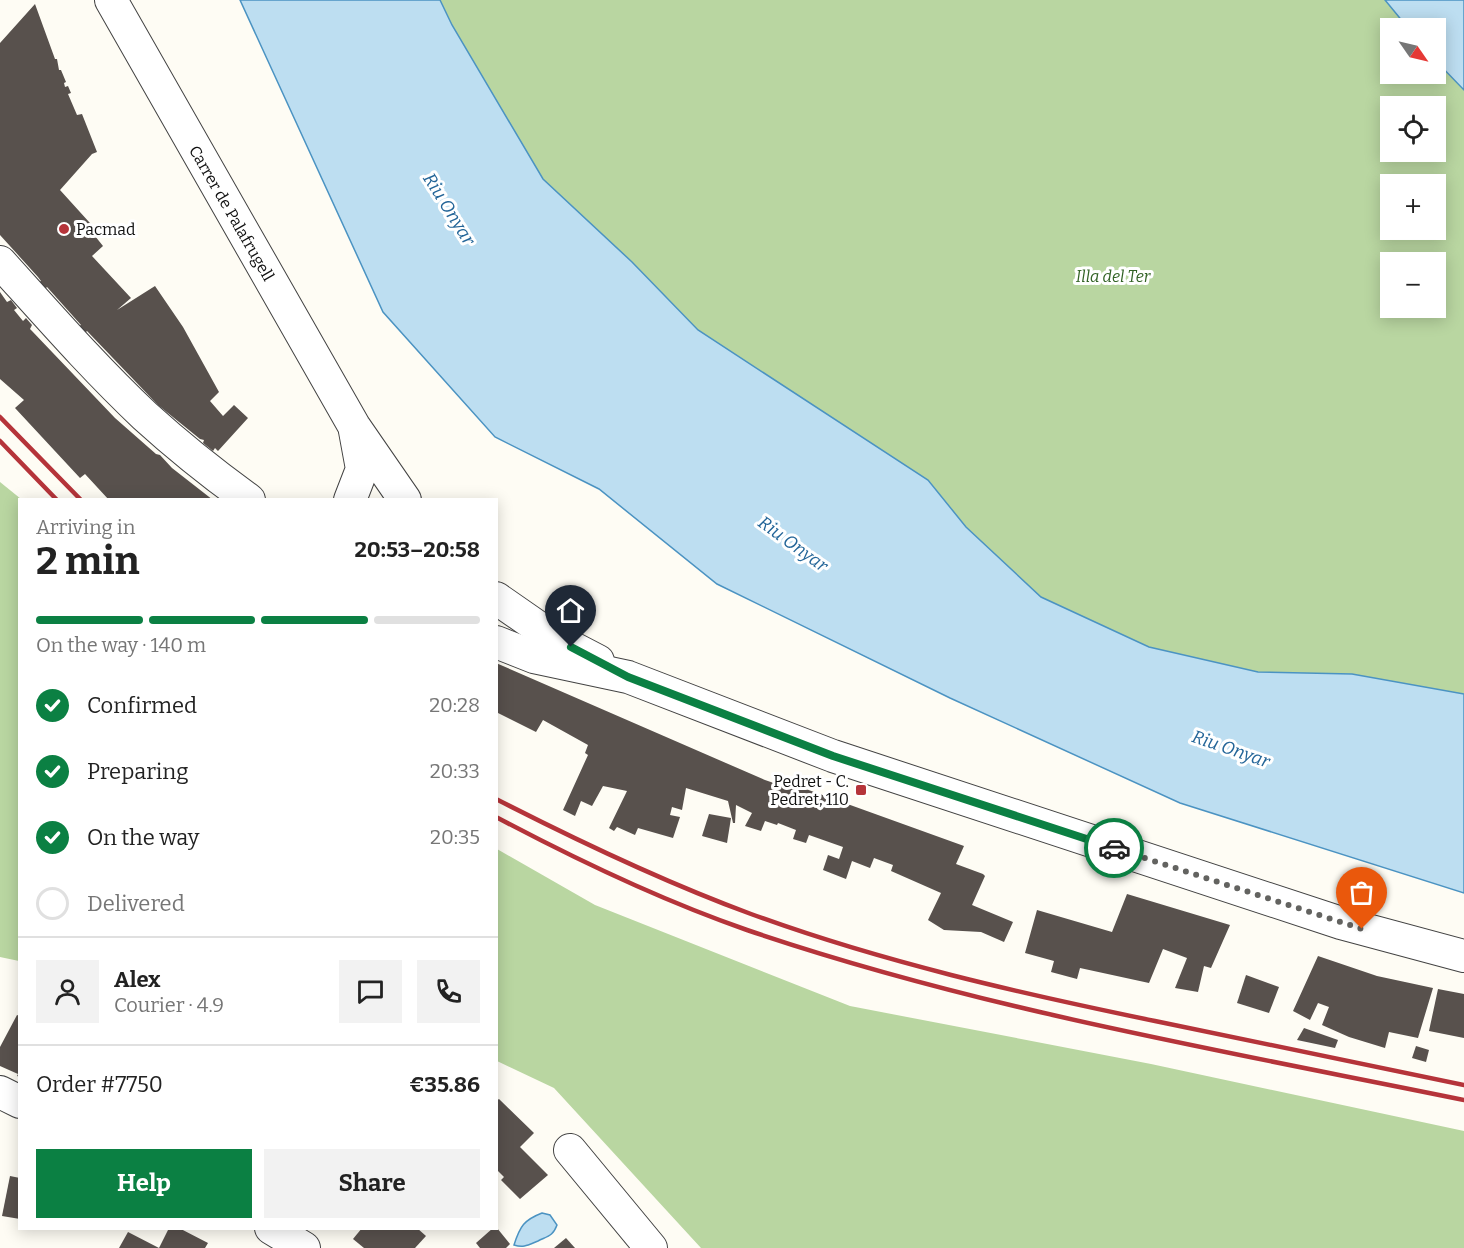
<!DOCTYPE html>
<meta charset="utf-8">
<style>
:root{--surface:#fff;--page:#f2f2f2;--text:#222;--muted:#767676;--line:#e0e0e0;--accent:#0b8043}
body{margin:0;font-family:Bitter,serif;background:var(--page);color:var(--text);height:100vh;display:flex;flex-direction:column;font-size:22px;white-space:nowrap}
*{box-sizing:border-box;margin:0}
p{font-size:20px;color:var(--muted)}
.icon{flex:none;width:33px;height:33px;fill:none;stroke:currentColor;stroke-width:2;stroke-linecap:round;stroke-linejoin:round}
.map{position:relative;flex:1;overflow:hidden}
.side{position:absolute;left:18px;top:498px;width:480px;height:732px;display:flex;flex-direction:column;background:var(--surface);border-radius:0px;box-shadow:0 3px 15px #0003}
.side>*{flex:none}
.needle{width:39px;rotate:124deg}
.fabs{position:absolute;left:1380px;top:18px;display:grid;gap:12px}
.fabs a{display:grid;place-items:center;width:66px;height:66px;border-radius:0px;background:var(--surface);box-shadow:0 3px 15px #0003;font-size:30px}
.pin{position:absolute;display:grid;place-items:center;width:51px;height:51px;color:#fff;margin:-62px -26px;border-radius:50% 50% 50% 0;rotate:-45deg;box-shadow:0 0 6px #0007}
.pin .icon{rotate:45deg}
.courier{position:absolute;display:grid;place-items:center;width:60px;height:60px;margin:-30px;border:4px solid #0b8043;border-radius:50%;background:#fff;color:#222;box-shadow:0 2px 8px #0007}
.overview em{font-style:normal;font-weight:700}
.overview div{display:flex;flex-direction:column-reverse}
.overview{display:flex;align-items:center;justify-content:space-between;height:102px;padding:0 18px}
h1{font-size:39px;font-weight:700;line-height:45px}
.bar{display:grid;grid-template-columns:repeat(4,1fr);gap:9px 6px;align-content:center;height:72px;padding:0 18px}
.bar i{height:8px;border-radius:4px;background:var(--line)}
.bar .selected{background:var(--accent)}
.bar p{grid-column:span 4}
.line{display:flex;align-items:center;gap:15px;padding:0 18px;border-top:2px solid var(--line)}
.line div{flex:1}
.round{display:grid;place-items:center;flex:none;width:63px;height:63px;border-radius:0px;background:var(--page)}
ol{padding:0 18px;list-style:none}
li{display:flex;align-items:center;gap:18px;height:66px}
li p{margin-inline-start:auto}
li .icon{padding:6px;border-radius:50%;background:var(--accent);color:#fff;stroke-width:4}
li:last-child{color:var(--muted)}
li i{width:33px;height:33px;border:3px solid var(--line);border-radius:50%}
.primary-button{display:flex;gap:12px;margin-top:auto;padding:12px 18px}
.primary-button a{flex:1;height:69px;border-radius:0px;background:var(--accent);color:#fff;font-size:24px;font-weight:700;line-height:69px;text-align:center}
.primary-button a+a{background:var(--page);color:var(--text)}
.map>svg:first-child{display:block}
.forest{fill:#b9d6a1;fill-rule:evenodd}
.water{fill:#bddef1;stroke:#4b93c2;stroke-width:1.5}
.building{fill:#58514d}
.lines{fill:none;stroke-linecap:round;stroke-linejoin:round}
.minor-casing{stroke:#434343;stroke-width:34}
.minor{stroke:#fff;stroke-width:32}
.rail{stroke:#b5343a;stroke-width:4.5}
.done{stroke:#636360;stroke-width:6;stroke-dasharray:0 10.8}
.route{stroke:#0b8043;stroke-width:8}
.poi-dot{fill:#b5343a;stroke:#fff;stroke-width:2}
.labels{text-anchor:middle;stroke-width:6;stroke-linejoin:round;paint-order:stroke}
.street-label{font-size:16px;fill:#101010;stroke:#fff}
.poi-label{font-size:16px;fill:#101010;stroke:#fff;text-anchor:start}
.park-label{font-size:16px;font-style:italic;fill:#326325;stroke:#fff}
.water-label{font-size:18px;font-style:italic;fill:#236598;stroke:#fff}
</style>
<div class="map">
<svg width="1464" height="1248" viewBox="0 0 1464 1248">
<rect width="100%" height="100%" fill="#fefcf4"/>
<!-- forest -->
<g class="forest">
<path d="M440,0H1385L1408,28H1390V74H1436V61L1464,90V694L1352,674L1258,672L1149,647L1041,597L966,527L928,480L698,330L632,262L543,180L452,25ZM1390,106H1436V152H1390ZM1390,184H1436V230H1390ZM1390,262H1436V308H1390Z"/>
<polygon points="0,482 21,499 19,961 0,957"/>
<polygon points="497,849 595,905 850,1006 1151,1064 1464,1131 1464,1248 701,1248 554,1088 497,1061"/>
</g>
<!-- water -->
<g class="water">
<polygon points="240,0 440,0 452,25 543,179 632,262 698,330 928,480 966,527 1041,597 1149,647 1258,672 1352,674 1464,694 1464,893 1180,803 950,698 717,584 599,489 495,437 383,312"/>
<polygon points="1385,0 1464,0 1464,90 1436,61 1436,28 1408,28"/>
<path d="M542,1213L550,1215L557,1225C553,1236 548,1236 538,1241C528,1245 524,1248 514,1245C520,1226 524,1220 542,1213Z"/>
</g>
<!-- building -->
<g class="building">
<polygon points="35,4 55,59 57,59 59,70 61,70 66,82 64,83 65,87 68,86 71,93 68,94 77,115 82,114 97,152 92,154 60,190 99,233 95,236 103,246 92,256 131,298 117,310 155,286 183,327 219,392 210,401 223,416 234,405 248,418 218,451 215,448 213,451 203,443 204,440 200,439 158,405 87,331 85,333 79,326 81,325 47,287 45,289 39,282 41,281 38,277 0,235 0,43"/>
<polygon points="0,292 7,302 11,300 17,308 14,310 23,321 26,318 32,325 30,329 32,331 115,418 156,454 160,455 172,468 213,500 109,500 85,474 80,478 15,408 24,400 0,379"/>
<polygon points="496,663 765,780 791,789 792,784 964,846 956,864 983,874 985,876 972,905 1013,922 1004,942 981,932 944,930 928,920 941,893 891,871 893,865 874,858 870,868 852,861 846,879 823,870 828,855 839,859 843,847 809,835 806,843 793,839 796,830 778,823 777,825 765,821 761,831 745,826 752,813 736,805 735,823 733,823 728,801 686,788 682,810 672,807 670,815 680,817 673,838 638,828 635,835 617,827 614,831 609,828 627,791 603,786 592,806 581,801 575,816 563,810 588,755 585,753 588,745 543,720 536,732 496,712"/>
<polygon points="709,814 731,818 727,843 702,836"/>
<polygon points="1127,894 1230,925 1211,968 1204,966 1198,992 1175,988 1187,958 1163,949 1149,983 1080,968 1077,979 1051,972 1054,961 1025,953 1037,910 1112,932"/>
<polygon points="1318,956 1377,976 1433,988 1418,1038 1389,1032 1385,1048 1349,1037 1322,1025 1329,1007 1318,1003 1310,1020 1293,1011"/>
<polygon points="1246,975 1279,987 1269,1013 1237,1003"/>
<polygon points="1438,989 1464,994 1464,1038 1429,1031"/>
<polygon points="17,1015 20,1016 20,1077 17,1076 18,1074 0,1066 0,1047"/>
<polygon points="1304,1028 1338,1040 1335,1048 1297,1040"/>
<polygon points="1416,1046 1429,1050 1426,1062 1412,1058"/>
<polygon points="499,1099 534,1133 520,1147 548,1175 520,1199 501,1180 504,1177 496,1169 496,1101"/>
<polygon points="10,1176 20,1178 20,1219 2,1216"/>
<polygon points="169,1228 179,1228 208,1243 205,1248 119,1248 128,1232 159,1248"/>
<polygon points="362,1228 417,1228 426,1236 415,1248 364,1248 353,1239"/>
<polygon points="493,1228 497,1228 510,1244 506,1248 480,1248 476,1243"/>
<polygon points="566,1238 575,1248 554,1248"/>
</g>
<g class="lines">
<defs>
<g id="minor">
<polyline points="111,0 354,426 405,500"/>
<path d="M0,262C47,314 94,368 145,416C178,446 213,474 249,500"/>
<polyline points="350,500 362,469 355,431"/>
<polyline points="496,598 552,637 598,661"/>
<polyline points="496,642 534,657 628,677 833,756 1341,923 1464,956"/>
<polyline points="0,1092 20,1102"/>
<polyline points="570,1150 651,1248"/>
<polyline points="271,1228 304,1248"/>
</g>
</defs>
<!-- minor casing -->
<use href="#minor" class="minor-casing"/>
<!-- minor -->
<use href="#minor" class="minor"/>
<!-- rail -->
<g class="rail">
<polyline points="0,417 81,500"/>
<polyline points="0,441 57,500"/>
<path d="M496,799C580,842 664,882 751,914C882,962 1019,993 1155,1021C1258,1043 1361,1064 1464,1085"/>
<path d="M496,817C577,860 660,900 747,930C979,1009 1224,1051 1464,1100"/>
</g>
</g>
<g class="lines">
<!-- done -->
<polyline class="done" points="1114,848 1362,929"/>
<!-- route -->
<polyline class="route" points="571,647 628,677 833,756 1114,848"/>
</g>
<!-- markers -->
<g class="poi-dot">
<circle cx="64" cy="229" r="6"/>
<rect x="855" y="784" width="12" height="12" rx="3"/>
</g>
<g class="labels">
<!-- street labels -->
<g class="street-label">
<text transform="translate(232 213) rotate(60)" y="6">Carrer de Palafrugell</text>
</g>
<!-- poi labels -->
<g class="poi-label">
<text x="76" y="235">Pacmad</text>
<text x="849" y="787" text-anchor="end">Pedret - C.<tspan x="849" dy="18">Pedret, 110</tspan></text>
</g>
<!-- park labels -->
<g class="park-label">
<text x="1113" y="282">Illa del Ter</text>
</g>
<!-- water labels -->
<g class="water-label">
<text transform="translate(449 209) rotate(58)" y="6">Riu Onyar</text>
<text transform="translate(793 544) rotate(36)" y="6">Riu Onyar</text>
<text transform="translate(1231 749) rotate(19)" y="6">Riu Onyar</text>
</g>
</g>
</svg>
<div class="fabs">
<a><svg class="needle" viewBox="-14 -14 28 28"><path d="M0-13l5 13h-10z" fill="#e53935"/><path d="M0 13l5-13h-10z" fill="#767676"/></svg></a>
<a><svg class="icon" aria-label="locate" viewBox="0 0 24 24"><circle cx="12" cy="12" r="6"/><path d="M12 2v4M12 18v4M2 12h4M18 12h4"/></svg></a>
<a>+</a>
<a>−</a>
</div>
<div class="pin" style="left:1362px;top:929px;background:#ea580c"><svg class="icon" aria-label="bag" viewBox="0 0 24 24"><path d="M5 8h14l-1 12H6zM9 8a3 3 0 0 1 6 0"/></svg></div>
<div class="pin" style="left:571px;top:647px;background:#1f2937"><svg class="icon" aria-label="home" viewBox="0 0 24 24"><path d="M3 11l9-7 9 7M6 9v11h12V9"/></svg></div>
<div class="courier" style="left:1114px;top:848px"><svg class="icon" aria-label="car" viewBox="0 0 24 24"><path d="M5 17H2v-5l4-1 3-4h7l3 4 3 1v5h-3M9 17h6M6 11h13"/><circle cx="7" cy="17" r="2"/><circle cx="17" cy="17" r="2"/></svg></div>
<section class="side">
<div class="overview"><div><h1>2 min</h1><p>Arriving in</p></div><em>20:53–20:58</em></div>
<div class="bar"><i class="selected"></i><i class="selected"></i><i class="selected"></i><i></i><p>On the way · 140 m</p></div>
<ol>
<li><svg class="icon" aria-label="check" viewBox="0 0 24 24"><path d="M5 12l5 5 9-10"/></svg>Confirmed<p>20:28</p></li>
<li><svg class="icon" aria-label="check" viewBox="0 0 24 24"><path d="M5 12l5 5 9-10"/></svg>Preparing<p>20:33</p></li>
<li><svg class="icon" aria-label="check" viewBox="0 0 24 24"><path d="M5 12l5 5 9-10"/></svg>On the way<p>20:35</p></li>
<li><i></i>Delivered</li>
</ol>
<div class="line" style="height:108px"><a class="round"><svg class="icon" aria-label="person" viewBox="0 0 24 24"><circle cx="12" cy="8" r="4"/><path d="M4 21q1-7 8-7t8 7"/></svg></a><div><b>Alex</b><p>Courier · 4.9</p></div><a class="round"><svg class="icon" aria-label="chat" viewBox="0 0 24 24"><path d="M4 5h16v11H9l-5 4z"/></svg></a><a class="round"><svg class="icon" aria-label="phone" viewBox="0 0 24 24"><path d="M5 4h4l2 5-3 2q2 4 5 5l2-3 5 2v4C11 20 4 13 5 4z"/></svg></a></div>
<div class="line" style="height:78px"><div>Order #7750</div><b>€35.86</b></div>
<div class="primary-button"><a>Help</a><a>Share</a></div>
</section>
</div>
